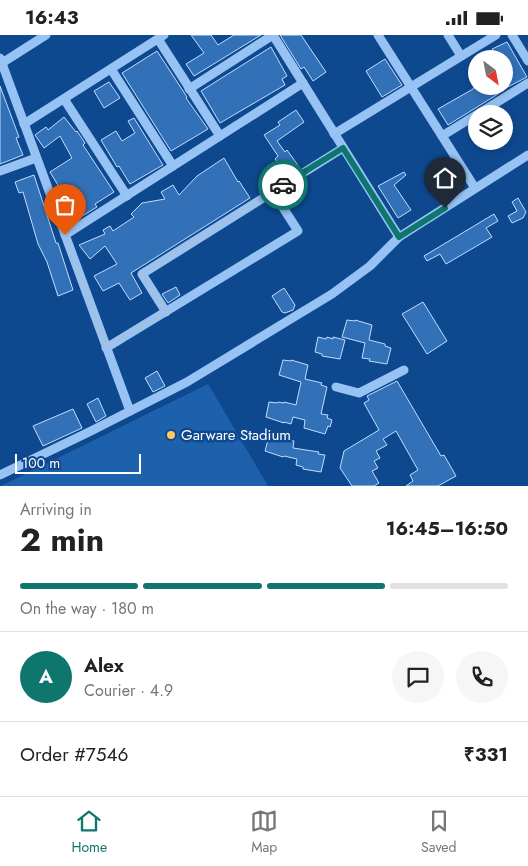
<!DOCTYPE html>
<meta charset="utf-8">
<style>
:root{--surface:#fff;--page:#f6f6f6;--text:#222;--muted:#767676;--line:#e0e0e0;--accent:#0f766e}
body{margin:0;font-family:Jost,sans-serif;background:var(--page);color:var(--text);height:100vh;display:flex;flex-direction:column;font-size:19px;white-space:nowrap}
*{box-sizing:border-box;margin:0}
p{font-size:16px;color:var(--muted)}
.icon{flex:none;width:28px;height:28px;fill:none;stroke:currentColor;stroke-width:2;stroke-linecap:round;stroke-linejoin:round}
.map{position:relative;height:451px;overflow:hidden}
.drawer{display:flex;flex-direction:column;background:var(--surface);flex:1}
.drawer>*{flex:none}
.needle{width:32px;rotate:148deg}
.tools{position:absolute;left:468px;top:15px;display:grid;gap:10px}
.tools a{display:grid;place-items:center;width:45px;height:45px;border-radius:50%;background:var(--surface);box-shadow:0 2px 8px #0003;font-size:25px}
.scale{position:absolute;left:15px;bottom:12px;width:126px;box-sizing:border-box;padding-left:5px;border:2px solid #fff;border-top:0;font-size:14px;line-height:18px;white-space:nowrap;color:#fff;-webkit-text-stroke:4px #0e4990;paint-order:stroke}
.pin{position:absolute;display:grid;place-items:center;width:42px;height:42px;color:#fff;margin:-51px -21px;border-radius:50% 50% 50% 0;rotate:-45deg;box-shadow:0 0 5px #0007}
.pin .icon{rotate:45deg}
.courier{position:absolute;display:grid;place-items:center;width:50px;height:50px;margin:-25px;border:4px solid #0f766e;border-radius:50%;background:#fff;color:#222;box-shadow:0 1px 6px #0007}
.head em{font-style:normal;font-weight:700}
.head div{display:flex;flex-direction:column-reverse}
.head{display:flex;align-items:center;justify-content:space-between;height:85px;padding:0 20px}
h1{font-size:32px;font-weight:700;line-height:38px}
.bar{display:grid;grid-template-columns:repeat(4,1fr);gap:8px 5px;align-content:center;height:60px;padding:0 20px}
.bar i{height:6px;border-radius:4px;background:var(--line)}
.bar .active{background:var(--accent)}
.bar p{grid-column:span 4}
.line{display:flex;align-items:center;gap:12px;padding:0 20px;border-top:1px solid var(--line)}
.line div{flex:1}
.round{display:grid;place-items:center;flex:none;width:52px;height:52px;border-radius:26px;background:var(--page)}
.status{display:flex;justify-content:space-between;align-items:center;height:35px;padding:0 25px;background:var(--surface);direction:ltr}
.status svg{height:14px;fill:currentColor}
.dock{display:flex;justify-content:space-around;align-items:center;height:70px;border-top:1px solid var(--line);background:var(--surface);font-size:14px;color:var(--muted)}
.dock a{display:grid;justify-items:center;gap:2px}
.dock .active{color:var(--accent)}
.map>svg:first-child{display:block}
.green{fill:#1d61ad}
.building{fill:#3271b8;stroke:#bfddfe}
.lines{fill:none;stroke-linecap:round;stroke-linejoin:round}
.minor{stroke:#97c3f4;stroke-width:9}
.done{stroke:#abbfd8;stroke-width:5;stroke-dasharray:0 9}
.route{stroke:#0f766e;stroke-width:6}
.poi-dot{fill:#ffcc5a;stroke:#0e4990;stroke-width:2}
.labels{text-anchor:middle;stroke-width:5;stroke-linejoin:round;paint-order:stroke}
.poi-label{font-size:15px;fill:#fff;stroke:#0e4990;text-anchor:start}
</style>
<div class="status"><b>16:43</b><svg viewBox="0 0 49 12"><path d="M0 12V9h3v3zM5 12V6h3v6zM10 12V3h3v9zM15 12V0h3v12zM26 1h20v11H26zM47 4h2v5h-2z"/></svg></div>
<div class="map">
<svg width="528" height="451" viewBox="0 0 528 451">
<rect width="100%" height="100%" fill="#0e4990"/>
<!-- green -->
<polygon class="green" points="208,349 268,451 1,451"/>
<!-- building -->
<g class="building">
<polygon points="191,0 211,0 218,10 234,0 261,0 194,41 186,29 204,18"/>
<polygon points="280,0 301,0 326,37 313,46 304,32 301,34"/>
<polygon points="507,7 527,42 504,54 495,61 448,90 438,74 473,54 475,51 504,51 504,24 499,24 492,14"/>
<polygon points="271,12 287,41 282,44 285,50 220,88 201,56"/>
<polygon points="157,16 187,62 186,63 208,94 171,116 122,38"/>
<polygon points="385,24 402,50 382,62 366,36"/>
<polygon points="109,47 120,63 104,73 94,56"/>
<polygon points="0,51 19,102 16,103 23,120 0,129"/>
<polygon points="296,75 304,87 277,106 285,117 287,115 300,133 288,140 275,124 278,121 264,100 280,90 278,87"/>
<polygon points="64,82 76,97 77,96 85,108 83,110 114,157 95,169 97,172 74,186 66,172 70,170 50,137 72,123 60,101 44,113 35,100 46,92 48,95"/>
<polygon points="134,83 163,130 130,149 119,131 117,132 101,105 116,96 122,106 135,98 128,86"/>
<polygon points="224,123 238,147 239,146 250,163 131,238 142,258 130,265 119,248 103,256 94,241 117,229 105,211 90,224 79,210 105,199 103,195 110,191 113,196 134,182 131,179 142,168 165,164 161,157 173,150 179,160 197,141"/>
<polygon points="404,137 406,140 394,150 411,175 398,183 378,151"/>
<polygon points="34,140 56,208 58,208 73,255 58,261 47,227 38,209 23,157 19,158 15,147"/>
<polygon points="518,163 526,177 523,183 512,188 508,181 517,176 512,167"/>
<polygon points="494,179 498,186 486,193 492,202 446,229 440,219 427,226 424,221"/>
<polygon points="176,252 180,260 168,268 162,259"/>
<polygon points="284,253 295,270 293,275 285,278 282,277 272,261"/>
<polygon points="423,267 447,306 427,319 402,279"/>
<polygon points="347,285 355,286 355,285 372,290 369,305 385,309 385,311 391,313 387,329 369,326 370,324 362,323 365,308 342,302"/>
<polygon points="318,302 326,304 327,302 333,304 333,302 345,305 340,324 322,321 322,319 315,317"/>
<polygon points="283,325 291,326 291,325 308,330 305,344 322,348 321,350 327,352 321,379 328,380 327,383 332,385 330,392 328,391 325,399 304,393 305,385 293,382 291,389 284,387 284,388 266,382 269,367 277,368 278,367 284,368 284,367 296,370 301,347 279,340"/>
<polygon points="157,336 165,351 153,357 145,343"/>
<polygon points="397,346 441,421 444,420 456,441 438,451 406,451 413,446 410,440 418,435 396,396 383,404 387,410 376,416 380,423 374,426 378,433 372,436 379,448 374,451 352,451 340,433 344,416 379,395 364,368 369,365 367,361"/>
<polygon points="98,363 106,381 96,387 87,369"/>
<polygon points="73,374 82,393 43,411 33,391"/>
<polygon points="269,401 277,402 277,401 294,406 293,413 319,417 318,419 325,420 321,437 303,434 303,432 296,430 297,424 284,421 283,422 265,416"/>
</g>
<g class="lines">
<!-- minor -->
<g class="minor">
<polyline points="378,0 475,153"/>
<polyline points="448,0 461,21"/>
<polyline points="512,0 528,26"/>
<polyline points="158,4 220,101"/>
<polyline points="0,23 130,376"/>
<polyline points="2,28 46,0"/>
<polyline points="111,34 173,131"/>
<polyline points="189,54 273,0 399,202"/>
<polyline points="64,64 127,161"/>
<polyline points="478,79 528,48"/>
<polyline points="24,89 164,0"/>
<polyline points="334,99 496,0"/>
<polyline points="442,101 476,80"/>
<polyline points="0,136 36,123"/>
<polyline points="65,200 303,48"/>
<polyline points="166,277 142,239 343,113"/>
<polyline points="106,313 298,196 273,157"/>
<polyline points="336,352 359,358 404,335"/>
<polyline points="0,440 91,396 187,347 332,259 370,231 399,202 528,120"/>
</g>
</g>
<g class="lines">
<!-- done -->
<polyline class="done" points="65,200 106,312 166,277 142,239 283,150"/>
<!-- route -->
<polyline class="route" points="283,150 343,113 399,202 445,173"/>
</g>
<!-- markers -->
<circle class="poi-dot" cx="171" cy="400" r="5"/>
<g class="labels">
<!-- poi labels -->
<g class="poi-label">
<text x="181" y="405">Garware Stadium</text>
</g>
</g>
</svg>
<div class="tools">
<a><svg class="needle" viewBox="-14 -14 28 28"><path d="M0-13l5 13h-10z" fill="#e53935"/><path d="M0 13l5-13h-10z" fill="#767676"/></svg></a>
<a><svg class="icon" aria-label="layers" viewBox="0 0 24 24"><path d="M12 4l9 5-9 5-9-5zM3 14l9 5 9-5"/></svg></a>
</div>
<div class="scale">100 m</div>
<div class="pin" style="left:65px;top:200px;background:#ea580c"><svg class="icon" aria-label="bag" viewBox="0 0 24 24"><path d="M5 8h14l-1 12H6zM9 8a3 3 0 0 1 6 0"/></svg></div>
<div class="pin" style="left:445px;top:173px;background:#1f2937"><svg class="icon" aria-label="home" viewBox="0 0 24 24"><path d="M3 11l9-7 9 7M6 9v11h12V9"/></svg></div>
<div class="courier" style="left:283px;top:150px"><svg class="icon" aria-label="car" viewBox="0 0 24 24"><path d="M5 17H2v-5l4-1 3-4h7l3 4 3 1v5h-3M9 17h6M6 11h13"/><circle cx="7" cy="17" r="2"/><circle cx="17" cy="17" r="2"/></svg></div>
</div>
<section class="drawer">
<div class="head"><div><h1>2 min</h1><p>Arriving in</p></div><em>16:45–16:50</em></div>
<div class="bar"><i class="active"></i><i class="active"></i><i class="active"></i><i></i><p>On the way · 180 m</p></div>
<div class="line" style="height:90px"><b class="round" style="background:var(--accent);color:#fff">A</b><div><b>Alex</b><p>Courier · 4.9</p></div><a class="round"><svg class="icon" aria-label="chat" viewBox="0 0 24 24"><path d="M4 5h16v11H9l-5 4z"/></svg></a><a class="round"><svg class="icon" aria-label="phone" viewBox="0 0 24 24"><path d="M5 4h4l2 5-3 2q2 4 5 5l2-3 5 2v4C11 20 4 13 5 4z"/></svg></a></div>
<div class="line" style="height:65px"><div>Order #7546</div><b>₹331</b></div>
</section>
<nav class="dock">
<a class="active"><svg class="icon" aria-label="home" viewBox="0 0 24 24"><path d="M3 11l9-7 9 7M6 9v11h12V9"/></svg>Home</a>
<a><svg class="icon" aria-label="map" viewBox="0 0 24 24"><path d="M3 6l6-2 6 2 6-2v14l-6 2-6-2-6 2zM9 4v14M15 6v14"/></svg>Map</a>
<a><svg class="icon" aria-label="saved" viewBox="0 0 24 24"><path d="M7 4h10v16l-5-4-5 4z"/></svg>Saved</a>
</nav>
